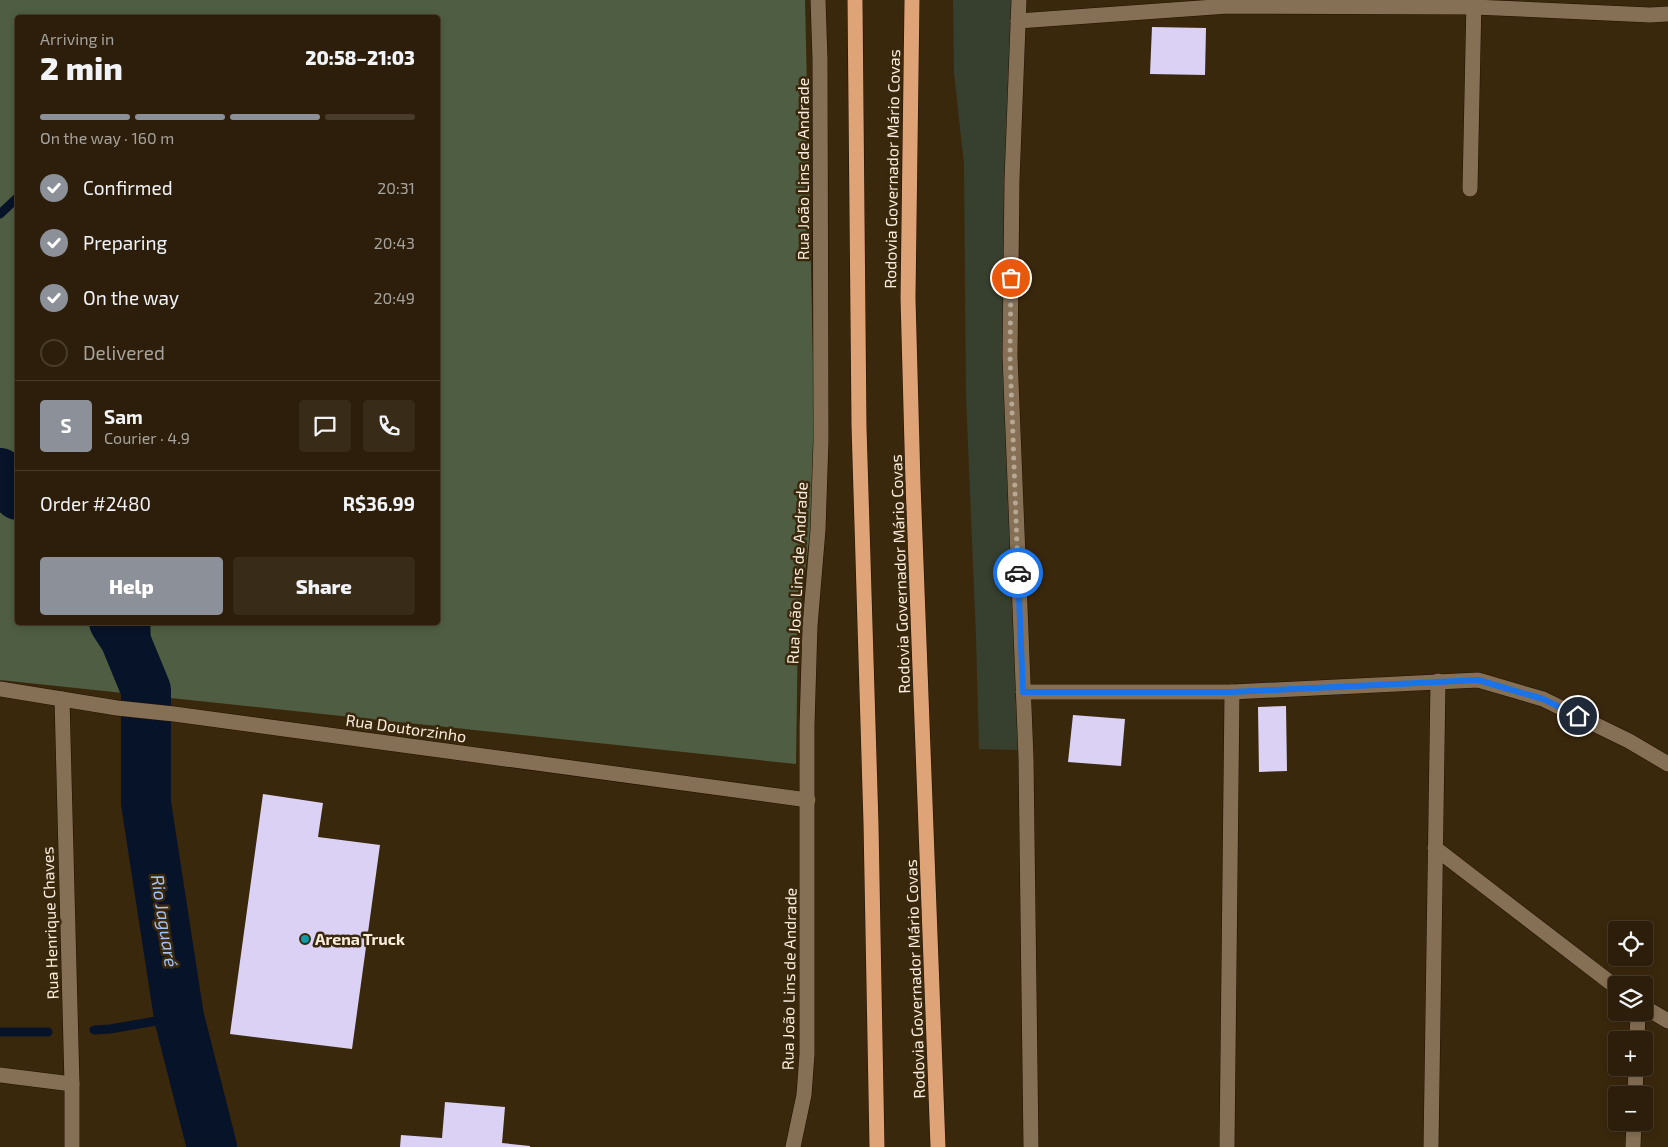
<!DOCTYPE html>
<meta charset="utf-8">
<style>
:root{--surface:#2c1e0a;--page:#382b18;--text:#f1f3f6;--muted:#a6a29c;--line:#483c2b;--accent:#8c9099}
body{margin:0;font-family:"Exo 2",sans-serif;background:var(--page);color:var(--text);height:100vh;display:flex;flex-direction:column;font-size:19px;white-space:nowrap}
*{box-sizing:border-box;margin:0}
p{font-size:16px;color:var(--muted)}
.icon{flex:none;width:28px;height:28px;fill:none;stroke:currentColor;stroke-width:2;stroke-linecap:round;stroke-linejoin:round}
.map{position:relative;flex:1;overflow:hidden}
.drawer{position:absolute;left:15px;top:15px;width:425px;height:610px;display:flex;flex-direction:column;background:var(--surface);border-radius:5px;box-shadow:0 2px 8px #0003,0 0 0 1px var(--line)}
.drawer>*{flex:none}
.tools{position:absolute;left:1608px;top:921px;display:grid;gap:10px}
.tools a{display:grid;place-items:center;width:45px;height:45px;border-radius:5px;background:var(--surface);box-shadow:0 2px 8px #0003,0 0 0 1px var(--line);font-size:25px}
.pin{position:absolute;display:grid;place-items:center;width:42px;height:42px;color:#fff;margin:-21px;border:2px solid #fff;border-radius:50%;box-shadow:0 1px 5px #0007}
.courier{position:absolute;display:grid;place-items:center;width:50px;height:50px;margin:-25px;border:4px solid #1a73e8;border-radius:50%;background:#fff;color:#222;box-shadow:0 1px 6px #0007}
.headline em{font-style:normal;font-weight:800}
.headline div{display:flex;flex-direction:column-reverse}
.headline{display:flex;align-items:center;justify-content:space-between;height:85px;padding:0 25px}
h1{font-size:32px;font-weight:800;line-height:38px}
.bar{display:grid;grid-template-columns:repeat(4,1fr);gap:8px 5px;align-content:center;height:60px;padding:0 25px}
.bar i{height:6px;border-radius:4px;background:var(--line)}
.bar .selected{background:var(--accent)}
.bar p{grid-column:span 4}
.line{display:flex;align-items:center;gap:12px;padding:0 25px;border-top:1px solid var(--line)}
.line div{flex:1}
.round{display:grid;place-items:center;flex:none;width:52px;height:52px;border-radius:5px;background:var(--page)}
ol{padding:0 25px;list-style:none}
li{display:flex;align-items:center;gap:15px;height:55px}
li p{margin-inline-start:auto}
li .icon{padding:5px;border-radius:50%;background:var(--accent);color:#fff;stroke-width:4}
li:last-child{color:var(--muted)}
li i{width:28px;height:28px;border:2px solid var(--line);border-radius:50%}
.action{display:flex;gap:10px;margin-top:auto;padding:10px 25px}
.action a{flex:1;height:58px;border-radius:5px;background:var(--accent);color:#fff;font-size:20px;font-weight:800;line-height:58px;text-align:center}
.action a+a{background:var(--page);color:var(--text)}
.map>svg:first-child{display:block}
.green{fill:#37402f}
.forest{fill:#4f5e42;fill-rule:evenodd}
.lines{fill:none;stroke-linecap:round;stroke-linejoin:round}
.stream{stroke:#071328;stroke-width:9}
.river{stroke:#071328;stroke-width:50}
.building{fill:#dbd1f4}
.minor-casing{stroke:#211000;stroke-width:16}
.highway-casing{stroke:#211000;stroke-width:16}
.minor{stroke:#867055;stroke-width:15}
.highway{stroke:#dea377;stroke-width:15}
.done{stroke:#b7a895;stroke-width:5;stroke-dasharray:0 9}
.route{stroke:#1a73e8;stroke-width:6}
.culture-dot{fill:#0f9aa8;stroke:#3a280d;stroke-width:2}
.labels{text-anchor:middle;stroke-width:5;stroke-linejoin:round;paint-order:stroke}
.street-label{font-size:16px;fill:#faedde;stroke:#3a280d}
.poi-label{font-size:16px;font-weight:bold;fill:#faedde;stroke:#3a280d;text-anchor:start}
.water-label{font-size:18px;font-style:italic;fill:#a5c2f4;stroke:#3a280d}
</style>
<div class="map">
<svg width="1668" height="1147" viewBox="0 0 1668 1147">
<rect width="100%" height="100%" fill="#3a280d"/>
<!-- green -->
<polygon class="green" points="953,0 1016,0 1014,112 1020,750 979,749 976,636 966,396 964,164 954,72"/>
<!-- forest -->
<path class="forest" d="M0,0H805L816,493L798,619L796,764L0,680ZM18,18H438V622H18Z"/>
<g class="lines">
<!-- stream -->
<g class="stream">
<polyline points="0,214 18,197"/>
<polyline points="146,690 146,622"/>
<polyline points="94,1030 110,1029 179,1017"/>
<polyline points="0,1032 48,1032"/>
</g>
<!-- river -->
<g class="river">
<polyline points="0,473 18,495"/>
<polyline points="114,622 125,639 146,690 146,803 179,1017 212,1147"/>
</g>
</g>
<!-- building -->
<g class="building">
<polygon points="1152,27 1206,28 1205,75 1150,74"/>
<polygon points="1286,706 1287,771 1259,772 1258,707"/>
<polygon points="1073,715 1125,719 1121,766 1068,762"/>
<polygon points="263,794 323,803 318,837 380,845 352,1049 230,1034"/>
<polygon points="445,1102 505,1107 502,1143 530,1146 530,1147 400,1147 401,1135 442,1138"/>
</g>
<g class="lines">
<defs>
<g id="minor">
<polyline points="1019,0 1012,180 1010,356 1026,758 1031,1147"/>
<polyline points="1018,21 1228,6 1474,7 1650,15 1668,14"/>
<polyline points="1470,189 1474,0"/>
<polyline points="0,689 117,708 174,714 808,800"/>
<polyline points="1023,692 1232,692 1478,680 1543,699 1629,741 1668,764"/>
<polyline points="62,699 72,1084 72,1147"/>
<polyline points="1435,848 1616,987"/>
<polyline points="1644,1007 1668,1021"/>
<polyline points="1637,1040 1638,1012"/>
<polyline points="0,1075 72,1084"/>
<polyline points="1635,1095 1636,1068"/>
<polyline points="793,1147 804,1095 807,1054 807,725 810,626 818,530 821,440 820,59 818,0"/>
<polyline points="1227,1147 1232,692"/>
<polyline points="1431,1147 1438,681"/>
<polyline points="1633,1147 1634,1122"/>
</g>
<g id="highway">
<polyline points="855,0 859,426 871,824 877,1147"/>
<polyline points="912,0 908,298 913,483 938,1147"/>
</g>
</defs>
<!-- minor casing -->
<use href="#minor" class="minor-casing"/>
<!-- highway casing -->
<use href="#highway" class="highway-casing"/>
<!-- minor -->
<use href="#minor" class="minor"/>
<!-- highway -->
<use href="#highway" class="highway"/>
</g>
<g class="lines">
<!-- done -->
<polyline class="done" points="1011,278 1010,356 1018,573"/>
<!-- route -->
<polyline class="route" points="1018,573 1023,692 1232,692 1478,680 1543,699 1578,716"/>
</g>
<!-- markers -->
<circle class="culture-dot" cx="305" cy="939" r="5"/>
<g class="labels">
<!-- street labels -->
<g class="street-label">
<text transform="translate(803 169) rotate(-90)" y="6">Rua João Lins de Andrade</text>
<text transform="translate(892 169) rotate(-89)" y="6">Rodovia Governador Mário Covas</text>
<text transform="translate(797 573) rotate(-87)" y="6">Rua João Lins de Andrade</text>
<text transform="translate(900 574) rotate(-92)" y="6">Rodovia Governador Mário Covas</text>
<text transform="translate(406 728) rotate(8)" y="6">Rua Doutorzinho</text>
<text transform="translate(50 923) rotate(-92)" y="6">Rua Henrique Chaves</text>
<text transform="translate(789 979) rotate(-89)" y="6">Rua João Lins de Andrade</text>
<text transform="translate(915 979) rotate(-92)" y="6">Rodovia Governador Mário Covas</text>
</g>
<!-- poi labels -->
<g class="poi-label">
<text x="315" y="945">Arena Truck</text>
</g>
<!-- water labels -->
<g class="water-label">
<text transform="translate(164 921) rotate(81)" y="6">Rio Jaguaré</text>
</g>
</g>
</svg>
<div class="tools">
<a><svg class="icon" aria-label="locate" viewBox="0 0 24 24"><circle cx="12" cy="12" r="6"/><path d="M12 2v4M12 18v4M2 12h4M18 12h4"/></svg></a>
<a><svg class="icon" aria-label="layers" viewBox="0 0 24 24"><path d="M12 4l9 5-9 5-9-5zM3 14l9 5 9-5"/></svg></a>
<a>+</a>
<a>−</a>
</div>
<div class="pin" style="left:1011px;top:278px;background:#ea580c"><svg class="icon" aria-label="bag" viewBox="0 0 24 24"><path d="M5 8h14l-1 12H6zM9 8a3 3 0 0 1 6 0"/></svg></div>
<div class="pin" style="left:1578px;top:716px;background:#1f2937"><svg class="icon" aria-label="home" viewBox="0 0 24 24"><path d="M3 11l9-7 9 7M6 9v11h12V9"/></svg></div>
<div class="courier" style="left:1018px;top:573px"><svg class="icon" aria-label="car" viewBox="0 0 24 24"><path d="M5 17H2v-5l4-1 3-4h7l3 4 3 1v5h-3M9 17h6M6 11h13"/><circle cx="7" cy="17" r="2"/><circle cx="17" cy="17" r="2"/></svg></div>
<section class="drawer">
<div class="headline"><div><h1>2 min</h1><p>Arriving in</p></div><em>20:58–21:03</em></div>
<div class="bar"><i class="selected"></i><i class="selected"></i><i class="selected"></i><i></i><p>On the way · 160 m</p></div>
<ol>
<li><svg class="icon" aria-label="check" viewBox="0 0 24 24"><path d="M5 12l5 5 9-10"/></svg>Confirmed<p>20:31</p></li>
<li><svg class="icon" aria-label="check" viewBox="0 0 24 24"><path d="M5 12l5 5 9-10"/></svg>Preparing<p>20:43</p></li>
<li><svg class="icon" aria-label="check" viewBox="0 0 24 24"><path d="M5 12l5 5 9-10"/></svg>On the way<p>20:49</p></li>
<li><i></i>Delivered</li>
</ol>
<div class="line" style="height:90px"><b class="round" style="background:var(--accent);color:#fff">S</b><div><b>Sam</b><p>Courier · 4.9</p></div><a class="round"><svg class="icon" aria-label="chat" viewBox="0 0 24 24"><path d="M4 5h16v11H9l-5 4z"/></svg></a><a class="round"><svg class="icon" aria-label="phone" viewBox="0 0 24 24"><path d="M5 4h4l2 5-3 2q2 4 5 5l2-3 5 2v4C11 20 4 13 5 4z"/></svg></a></div>
<div class="line" style="height:65px"><div>Order #2480</div><b>R$36.99</b></div>
<div class="action"><a>Help</a><a>Share</a></div>
</section>
</div>
